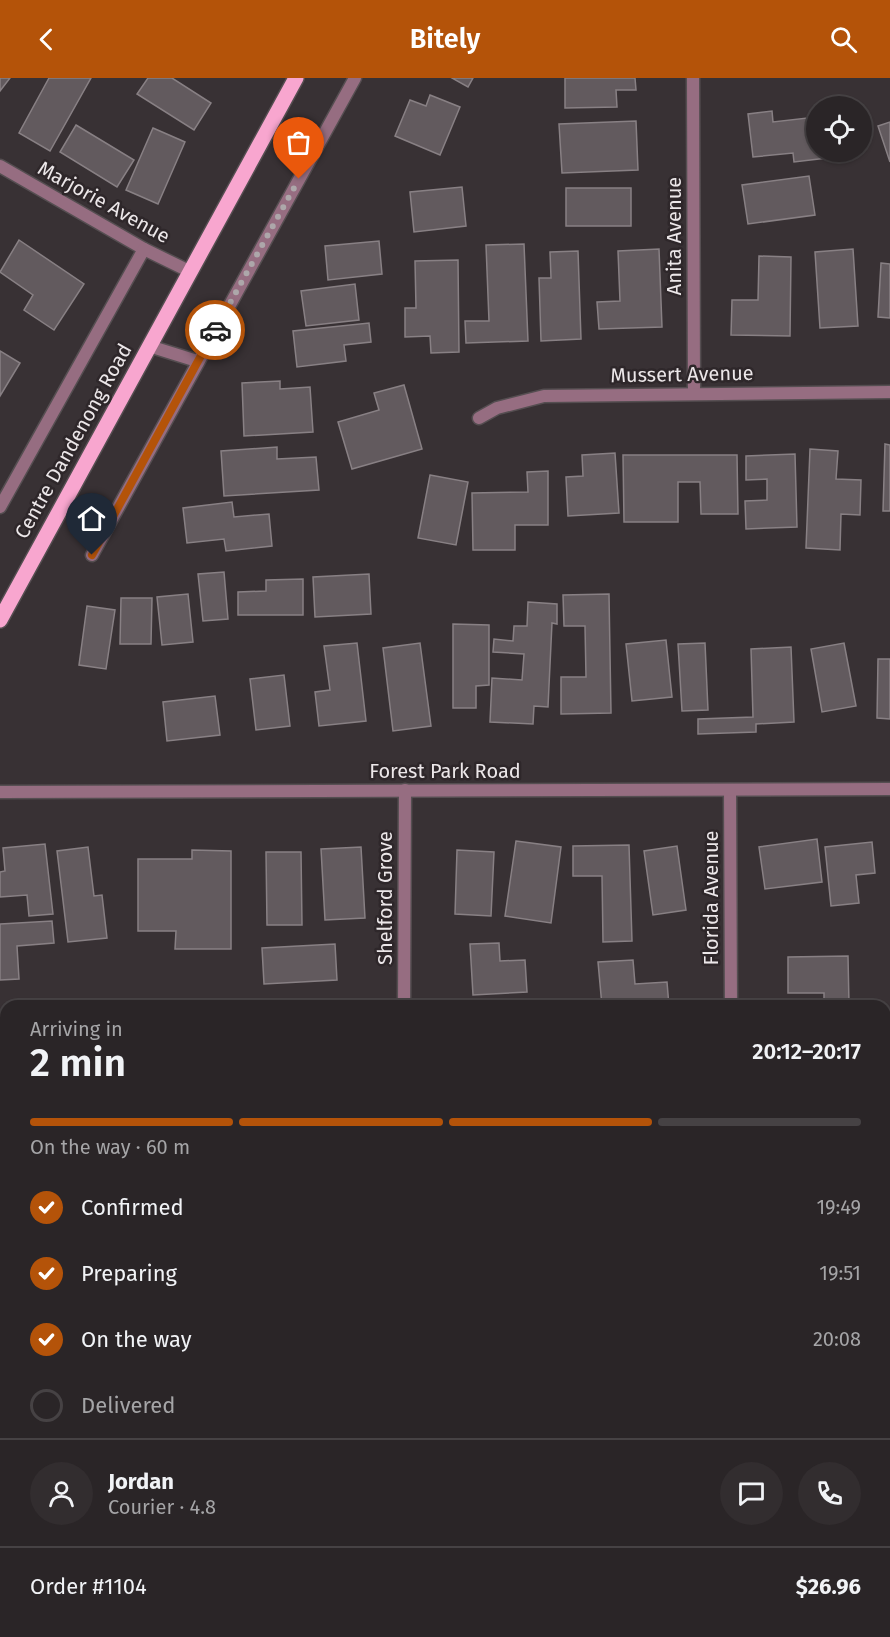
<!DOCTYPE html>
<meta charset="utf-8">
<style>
:root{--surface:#2a2527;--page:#322d2f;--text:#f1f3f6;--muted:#a5a5a7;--line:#464244;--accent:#b45309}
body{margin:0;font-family:"Fira Sans",sans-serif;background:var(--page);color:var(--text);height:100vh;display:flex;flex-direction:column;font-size:22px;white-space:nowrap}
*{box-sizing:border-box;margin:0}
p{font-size:20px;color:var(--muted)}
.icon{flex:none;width:33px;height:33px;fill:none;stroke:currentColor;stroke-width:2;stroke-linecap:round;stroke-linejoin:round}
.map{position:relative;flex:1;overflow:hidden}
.side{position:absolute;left:0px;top:922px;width:891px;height:638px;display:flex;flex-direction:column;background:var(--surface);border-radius:18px 18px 0 0;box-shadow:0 2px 4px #0004,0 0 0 2px var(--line)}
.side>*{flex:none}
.controls{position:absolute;left:806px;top:18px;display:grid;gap:12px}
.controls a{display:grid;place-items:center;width:66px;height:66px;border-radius:50%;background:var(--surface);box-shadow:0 2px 4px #0004,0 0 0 2px var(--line);font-size:30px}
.pin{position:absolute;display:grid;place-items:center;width:51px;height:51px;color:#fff;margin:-62px -26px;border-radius:50% 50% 50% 0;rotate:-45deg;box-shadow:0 0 6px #0007}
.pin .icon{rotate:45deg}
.courier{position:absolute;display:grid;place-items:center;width:60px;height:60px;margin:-30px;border:4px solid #b45309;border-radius:50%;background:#fff;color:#222;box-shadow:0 2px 8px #0007}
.summary em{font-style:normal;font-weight:600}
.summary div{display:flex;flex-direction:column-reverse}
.summary{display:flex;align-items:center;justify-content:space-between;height:102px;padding:0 30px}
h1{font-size:39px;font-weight:600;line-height:45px}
.bar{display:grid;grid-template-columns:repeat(4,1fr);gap:9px 6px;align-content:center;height:72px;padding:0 30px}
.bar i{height:8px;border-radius:4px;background:var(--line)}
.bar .active{background:var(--accent)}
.bar p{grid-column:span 4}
.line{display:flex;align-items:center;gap:15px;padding:0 30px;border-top:2px solid var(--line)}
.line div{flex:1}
.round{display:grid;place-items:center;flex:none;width:63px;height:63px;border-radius:32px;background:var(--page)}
ol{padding:0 30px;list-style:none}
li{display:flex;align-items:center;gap:18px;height:66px}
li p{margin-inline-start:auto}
li .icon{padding:6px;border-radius:50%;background:var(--accent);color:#fff;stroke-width:4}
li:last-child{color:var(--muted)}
li i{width:33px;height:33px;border:3px solid var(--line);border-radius:50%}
header{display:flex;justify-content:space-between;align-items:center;height:78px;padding:0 30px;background:var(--accent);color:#fff;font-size:27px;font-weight:600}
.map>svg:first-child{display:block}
.building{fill:#625a5e;stroke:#888084;stroke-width:1.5}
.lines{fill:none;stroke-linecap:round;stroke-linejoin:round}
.minor-casing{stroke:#554e51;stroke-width:15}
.primary-casing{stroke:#554e51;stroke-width:18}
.minor{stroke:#966d81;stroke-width:12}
.primary{stroke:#f8a6cf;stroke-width:15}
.done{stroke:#ada7aa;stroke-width:6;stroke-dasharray:0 10.8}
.route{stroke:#b45309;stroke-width:8}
.labels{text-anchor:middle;stroke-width:5;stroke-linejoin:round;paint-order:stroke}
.street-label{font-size:20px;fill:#ece7e9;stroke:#2e272a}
</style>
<header><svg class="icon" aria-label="back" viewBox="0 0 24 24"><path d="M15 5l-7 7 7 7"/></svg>Bitely<svg class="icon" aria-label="search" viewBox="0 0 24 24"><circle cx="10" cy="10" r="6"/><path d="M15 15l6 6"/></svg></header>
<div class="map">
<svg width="890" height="1559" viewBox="0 0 890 1559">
<rect width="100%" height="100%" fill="#383134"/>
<!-- building -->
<g class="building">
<polygon points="0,0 10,0 0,13"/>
<polygon points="49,0 91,0 50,73 19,55"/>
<polygon points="148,0 172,0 211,25 194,52 137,16"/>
<polygon points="452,0 473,0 468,9"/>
<polygon points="565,0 635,0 636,12 616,12 617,29 565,30"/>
<polygon points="430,17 460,29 440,77 395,58 410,22 426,28"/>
<polygon points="772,33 773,44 816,39 816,74 826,74 827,80 794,84 793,75 753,79 748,36"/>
<polygon points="636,43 638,92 562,95 559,46"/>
<polygon points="890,44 890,84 878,48"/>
<polygon points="76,47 134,82 117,109 60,74"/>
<polygon points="153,50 185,64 158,126 126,112"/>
<polygon points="809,98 815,137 748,146 742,107"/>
<polygon points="462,109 466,148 414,154 410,114"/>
<rect x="566" y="110" width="65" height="38"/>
<polygon points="19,162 84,206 54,252 24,232 33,217 0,194"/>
<polygon points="379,163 382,196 328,202 325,168"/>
<polygon points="524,166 528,263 466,265 465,243 489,243 486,167"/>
<polygon points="659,171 662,249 599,251 597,224 620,223 618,173"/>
<polygon points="853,171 858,248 820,250 815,174"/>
<polygon points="578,173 581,261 541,263 539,200 551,200 550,174"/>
<polygon points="759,178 791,179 790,258 731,257 732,222 758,222"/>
<polygon points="458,182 459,274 431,275 430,258 405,259 405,230 416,230 415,183"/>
<polygon points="881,185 890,186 890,240 878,239"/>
<polygon points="355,206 359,242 306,248 301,213"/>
<polygon points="369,245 371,264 344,267 346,283 297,289 293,253"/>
<polygon points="0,273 20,285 0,318"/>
<polygon points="280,303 280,311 310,309 313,354 244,358 242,305"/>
<polygon points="404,307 422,371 352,391 338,344 379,332 374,315"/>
<polygon points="885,366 890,367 890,433 883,433"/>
<polygon points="277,369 277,381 316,379 319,412 224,418 221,373"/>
<polygon points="810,371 838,373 836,401 861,402 860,437 841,436 840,472 806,470"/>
<polygon points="615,375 619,435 568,438 566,399 583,398 582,377"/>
<polygon points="795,376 797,449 746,451 745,423 767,422 767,401 746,402 746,378"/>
<polygon points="623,377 737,377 738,436 701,436 700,404 678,404 678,444 624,444"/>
<polygon points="548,393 548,447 515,447 515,472 473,472 472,415 528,414 527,394"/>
<polygon points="430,397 468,404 456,467 418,460"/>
<polygon points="232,424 234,439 269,436 272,468 226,473 224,461 187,465 183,430"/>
<polygon points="224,494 228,541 203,543 198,496"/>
<polygon points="369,496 371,536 315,539 313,499"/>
<polygon points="303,501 303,537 238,537 238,514 266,513 266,502"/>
<polygon points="188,516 193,564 162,567 157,519"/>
<polygon points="609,516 611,635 561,636 561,599 586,599 585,548 564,548 563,517"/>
<polygon points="121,520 152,520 151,566 120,566"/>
<polygon points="528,524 557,526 557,546 552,545 548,629 534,628 533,646 490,644 492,600 522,602 524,576 493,574 494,561 513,563 514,548 527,548"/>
<polygon points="87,528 115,532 106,591 79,587"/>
<polygon points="453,546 489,547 489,607 476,608 476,630 453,630"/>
<polygon points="666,562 672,619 632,623 626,566"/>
<polygon points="357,565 366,643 319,648 315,614 330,612 324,568"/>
<polygon points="420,565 431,648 393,653 383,570"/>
<polygon points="705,565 708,632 682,633 678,566"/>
<polygon points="844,565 856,628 822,634 811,571"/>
<polygon points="791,569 794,644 756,646 756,654 698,656 698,641 753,639 751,571"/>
<polygon points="878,581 890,581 890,641 877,640"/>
<polygon points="284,597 290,648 256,652 250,601"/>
<polygon points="215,618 220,657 167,663 163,624"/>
<polygon points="817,761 822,804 765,811 759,769"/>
<polygon points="516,763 561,769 551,845 505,838"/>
<polygon points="872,764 875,795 856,797 859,825 831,828 825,769"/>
<polygon points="45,766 53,836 29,838 27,817 0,819 0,794 5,793 3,770"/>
<polygon points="629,767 632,863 603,864 602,798 573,798 573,768"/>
<polygon points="677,768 686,832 653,837 644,773"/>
<polygon points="88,769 94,818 102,817 107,860 68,864 57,773"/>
<polygon points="361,769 365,840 325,842 321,771"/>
<polygon points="192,772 231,773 231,871 175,871 176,853 138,853 138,781 192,781"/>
<polygon points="457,772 494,774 491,838 455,836"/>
<polygon points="266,774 301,774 302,847 267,847"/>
<polygon points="52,843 54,865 17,868 19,901 0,902 0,846"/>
<polygon points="499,865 500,883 525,882 527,914 473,917 470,866"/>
<polygon points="335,866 337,902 264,906 262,870"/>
<polygon points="848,878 849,926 824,926 824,915 788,915 788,879"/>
<polygon points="633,882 635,906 667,904 669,928 602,928 598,884"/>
<polygon points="0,976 6,976 6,1034 3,1034"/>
<polygon points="6,1160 6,1223 0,1167 0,1161"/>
<rect x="0" y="1309" width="6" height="67"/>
<rect x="885" y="1324" width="3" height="51"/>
<polygon points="890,1501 890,1550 885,1506 885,1502"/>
<polygon points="0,1505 6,1505 6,1554 40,1554 40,1559 0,1559"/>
<polygon points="72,1554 100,1554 100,1559 71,1559"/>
<polygon points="184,1554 223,1554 224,1559 185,1559"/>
<polygon points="251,1554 289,1554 290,1559 252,1559"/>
<polygon points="297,1554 348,1554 349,1559 298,1559"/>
<polygon points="363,1554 405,1554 405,1559 364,1559"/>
<rect x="481" y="1554" width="47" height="5"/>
<polygon points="536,1554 580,1554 581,1559 537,1559"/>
<polygon points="642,1554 672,1554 673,1559 619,1559"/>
<polygon points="775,1554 849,1554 849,1559 774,1559"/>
</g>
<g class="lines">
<defs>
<g id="minor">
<polyline points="693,0 694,315"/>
<polyline points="0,88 144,171 191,194"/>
<polyline points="149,268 197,283"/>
<polyline points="479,340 497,330 544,318 890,314"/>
<polyline points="0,429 144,171"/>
<polyline points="92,477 355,0"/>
<polyline points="730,712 731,928"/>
<polyline points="0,714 890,711"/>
<polyline points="404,928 405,712"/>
<polyline points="0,1090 6,1090"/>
<polyline points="885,1431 890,1431"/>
<polyline points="0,1447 6,1447"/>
<polyline points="441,1554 441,1559"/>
<polyline points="712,1554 712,1559"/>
<polyline points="140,1559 140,1554"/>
</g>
<polyline id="primary" points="0,542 296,0"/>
</defs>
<!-- minor casing -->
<use href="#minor" class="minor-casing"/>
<!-- primary casing -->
<use href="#primary" class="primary-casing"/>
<!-- minor -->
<use href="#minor" class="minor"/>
<!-- primary -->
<use href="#primary" class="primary"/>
</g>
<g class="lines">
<!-- done -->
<polyline class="done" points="215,252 299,101"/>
<!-- route -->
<polyline class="route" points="92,477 215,252"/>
</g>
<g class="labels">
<!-- street labels -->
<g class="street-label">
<text transform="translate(104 124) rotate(29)" y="7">Marjorie Avenue</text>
<text transform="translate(674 158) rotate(-90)" y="7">Anita Avenue</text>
<text transform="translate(682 296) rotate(-1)" y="7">Mussert Avenue</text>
<text transform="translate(73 363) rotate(-61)" y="7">Centre Dandenong Road</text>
<text x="445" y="700">Forest Park Road</text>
<text transform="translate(385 820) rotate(-90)" y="7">Shelford Grove</text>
<text transform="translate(711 820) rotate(-90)" y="7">Florida Avenue</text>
</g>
</g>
</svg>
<div class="controls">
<a><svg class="icon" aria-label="locate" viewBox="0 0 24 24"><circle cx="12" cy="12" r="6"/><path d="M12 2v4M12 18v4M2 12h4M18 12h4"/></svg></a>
</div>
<div class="pin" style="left:299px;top:101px;background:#ea580c"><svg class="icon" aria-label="bag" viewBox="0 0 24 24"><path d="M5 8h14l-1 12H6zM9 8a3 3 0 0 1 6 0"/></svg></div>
<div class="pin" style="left:92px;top:477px;background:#1f2937"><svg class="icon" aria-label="home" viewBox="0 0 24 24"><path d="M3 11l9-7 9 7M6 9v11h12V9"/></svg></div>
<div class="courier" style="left:215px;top:252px"><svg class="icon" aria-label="car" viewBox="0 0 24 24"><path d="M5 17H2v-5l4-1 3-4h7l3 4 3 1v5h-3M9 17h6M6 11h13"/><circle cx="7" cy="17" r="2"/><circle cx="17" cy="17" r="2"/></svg></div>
<section class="side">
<div class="summary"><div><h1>2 min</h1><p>Arriving in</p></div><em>20:12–20:17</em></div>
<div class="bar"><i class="active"></i><i class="active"></i><i class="active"></i><i></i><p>On the way · 60 m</p></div>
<ol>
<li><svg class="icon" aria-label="check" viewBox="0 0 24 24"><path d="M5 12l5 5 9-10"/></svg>Confirmed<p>19:49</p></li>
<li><svg class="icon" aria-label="check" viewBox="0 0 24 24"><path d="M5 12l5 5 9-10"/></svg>Preparing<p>19:51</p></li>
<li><svg class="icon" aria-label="check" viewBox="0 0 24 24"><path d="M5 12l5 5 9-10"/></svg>On the way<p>20:08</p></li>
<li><i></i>Delivered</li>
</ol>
<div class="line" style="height:108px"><a class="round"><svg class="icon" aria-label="person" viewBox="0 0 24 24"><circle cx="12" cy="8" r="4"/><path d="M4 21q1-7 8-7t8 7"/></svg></a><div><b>Jordan</b><p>Courier · 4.8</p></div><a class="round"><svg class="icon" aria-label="chat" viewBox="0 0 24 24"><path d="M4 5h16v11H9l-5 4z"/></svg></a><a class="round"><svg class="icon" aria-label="phone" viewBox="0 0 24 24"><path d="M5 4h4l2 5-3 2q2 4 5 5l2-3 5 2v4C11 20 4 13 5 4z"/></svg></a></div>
<div class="line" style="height:78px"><div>Order #1104</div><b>$26.96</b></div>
</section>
</div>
